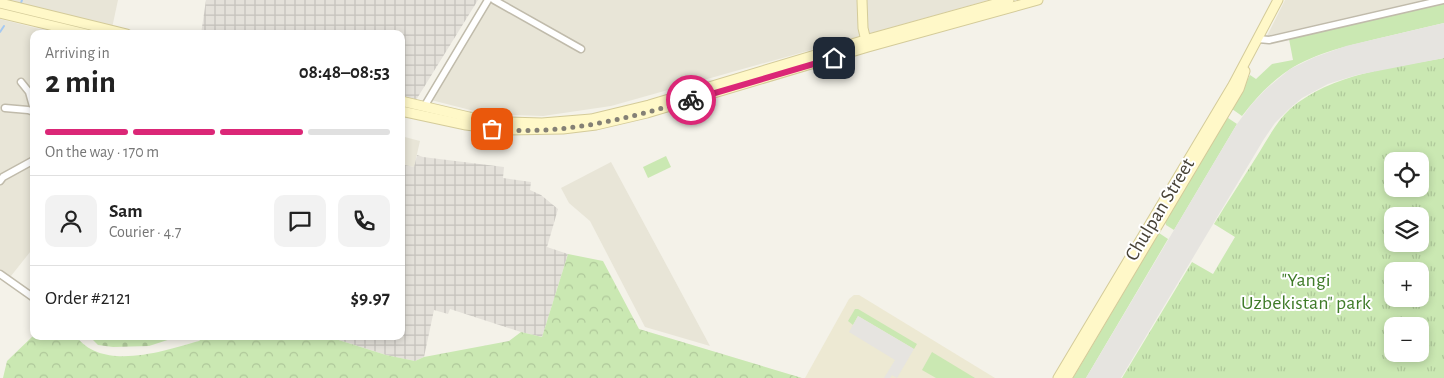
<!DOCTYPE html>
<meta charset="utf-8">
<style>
:root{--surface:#fff;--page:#f2f2f2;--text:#222;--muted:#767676;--line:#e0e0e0;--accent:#db2777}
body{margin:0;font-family:"Alegreya Sans",sans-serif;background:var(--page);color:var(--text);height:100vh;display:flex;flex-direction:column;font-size:19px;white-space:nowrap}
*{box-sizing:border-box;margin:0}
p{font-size:16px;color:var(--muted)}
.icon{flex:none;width:28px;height:28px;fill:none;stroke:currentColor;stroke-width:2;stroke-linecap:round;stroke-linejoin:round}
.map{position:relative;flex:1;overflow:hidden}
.sheet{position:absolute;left:30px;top:30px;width:375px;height:310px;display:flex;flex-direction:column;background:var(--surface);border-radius:10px;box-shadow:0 2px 8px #0003}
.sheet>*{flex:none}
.fabs{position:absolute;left:1384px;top:152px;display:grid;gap:10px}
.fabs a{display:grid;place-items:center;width:45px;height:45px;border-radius:10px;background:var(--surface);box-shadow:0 2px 8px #0003;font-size:25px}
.pin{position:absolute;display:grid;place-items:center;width:42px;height:42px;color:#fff;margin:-21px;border-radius:10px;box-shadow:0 2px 8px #0006}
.courier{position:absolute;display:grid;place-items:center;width:50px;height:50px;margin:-25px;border:4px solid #db2777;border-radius:50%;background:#fff;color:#222;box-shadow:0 1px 6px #0007}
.headline em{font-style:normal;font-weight:600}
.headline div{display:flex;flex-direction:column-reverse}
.headline{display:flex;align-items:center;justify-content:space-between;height:85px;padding:0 15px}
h1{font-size:32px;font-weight:600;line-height:38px}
.bar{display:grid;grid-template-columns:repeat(4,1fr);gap:8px 5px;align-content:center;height:60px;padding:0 15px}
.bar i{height:6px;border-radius:4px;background:var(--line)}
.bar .active{background:var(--accent)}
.bar p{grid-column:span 4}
.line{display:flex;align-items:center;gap:12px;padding:0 15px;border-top:1px solid var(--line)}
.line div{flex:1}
.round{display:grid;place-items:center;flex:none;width:52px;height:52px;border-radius:10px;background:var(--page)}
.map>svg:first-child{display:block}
.residential{fill:#e8e5d7}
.industrial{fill:url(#industrial-grid)}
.education{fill:#ede9d3}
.grass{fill:#cae8b2}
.forest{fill:url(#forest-crowns)}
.cemetery{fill:url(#cemetery-stones)}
.park{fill:url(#park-tufts);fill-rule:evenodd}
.parking{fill:#e6e4e0}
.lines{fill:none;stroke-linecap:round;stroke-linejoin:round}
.stream{stroke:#a5c9f1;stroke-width:2}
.minor-casing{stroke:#c0bbab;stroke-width:9}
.secondary-casing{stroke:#d4cb99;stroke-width:11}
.minor{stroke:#fff;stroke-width:6}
.secondary{stroke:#fff8c8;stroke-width:9}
.done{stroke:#848075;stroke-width:5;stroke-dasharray:0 9}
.route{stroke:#db2777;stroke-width:6}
.labels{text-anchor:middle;stroke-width:4;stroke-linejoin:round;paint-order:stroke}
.street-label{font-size:20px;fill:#484337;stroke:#fff}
.park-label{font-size:20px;fill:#3f7b29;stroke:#fff}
</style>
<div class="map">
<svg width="1444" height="378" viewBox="0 0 1444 378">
<defs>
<pattern id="industrial-grid" width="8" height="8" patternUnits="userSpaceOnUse" patternTransform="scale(1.25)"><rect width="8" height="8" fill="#e4e1da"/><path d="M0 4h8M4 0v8" fill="none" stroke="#c5c2bc"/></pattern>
<pattern id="forest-crowns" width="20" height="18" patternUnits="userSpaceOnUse" patternTransform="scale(1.25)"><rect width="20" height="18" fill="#cae8b2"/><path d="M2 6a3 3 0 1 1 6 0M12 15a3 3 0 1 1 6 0" fill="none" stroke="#afc89a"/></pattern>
<pattern id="cemetery-stones" width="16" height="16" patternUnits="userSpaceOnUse" patternTransform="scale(1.25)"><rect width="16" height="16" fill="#cae8b2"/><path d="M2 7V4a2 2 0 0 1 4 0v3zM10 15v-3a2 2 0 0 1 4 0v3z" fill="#afc89a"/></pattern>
<pattern id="park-tufts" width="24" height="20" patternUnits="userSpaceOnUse" patternTransform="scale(1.25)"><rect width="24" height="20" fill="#cae8b2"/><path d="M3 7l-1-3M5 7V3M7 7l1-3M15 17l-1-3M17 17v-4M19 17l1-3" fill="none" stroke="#afc89a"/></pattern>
</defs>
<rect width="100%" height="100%" fill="#f4f2e9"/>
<!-- residential -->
<g class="residential">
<polygon points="6,0 118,0 112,28"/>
<polygon points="490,0 989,0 611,106 543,116 486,114 431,100"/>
<polygon points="1285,0 1423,0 1267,36"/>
<polygon points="0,19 60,34 34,34 34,247 7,281 0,276"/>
<polygon points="401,136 420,141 414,167 401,164"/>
<polygon points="611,162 710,346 645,327 590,221 569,203 561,188"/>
</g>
<!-- industrial -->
<g class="industrial">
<polygon points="206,0 478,0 416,100 401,96 401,34 201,34"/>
<polygon points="417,155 423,157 504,167 503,178 531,182 530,190 541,195 558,209 547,247 568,254 542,337 521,332 450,309 448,314 434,310 424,357 415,361 386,355 326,336 401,336 401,164 414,167"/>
</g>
<!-- education -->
<polygon class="education" points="854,295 859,295 995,378 805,378 849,299"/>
<!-- grass -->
<g class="grass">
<path d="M1444,3V23C1421,28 1399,34 1376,39C1344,47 1310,54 1283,74C1267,86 1254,100 1242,116L1232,109L1250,75L1256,79L1272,64L1293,60L1289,39Z"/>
<polygon points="1228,118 1237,124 1174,230 1166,225 1165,222 1226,119"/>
<polygon points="666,156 671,167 648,178 643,167"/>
<polygon points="1159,233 1168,239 1086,378 1073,378"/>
<polygon points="855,309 858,309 917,344 914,349 858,316 853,325 848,321"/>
<polygon points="932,352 975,378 936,378 922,370"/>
</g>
<!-- forest -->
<path class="forest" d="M568,254L603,261L639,329L802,378H3L7,361L34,335L76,336C102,372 164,351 199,341L205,336H326L386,355L415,361L424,357L509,341L521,332L542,337Z"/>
<!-- cemetery -->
<polygon class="cemetery" points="89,336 180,336 149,346 113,347 98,345"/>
<!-- park -->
<path class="park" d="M1444,58V378H1122L1192,262L1213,274L1235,237L1214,224C1228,201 1243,178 1257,156C1267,140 1276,122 1290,109C1332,73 1392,68 1444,58ZM1392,161H1420V189H1392ZM1392,216H1420V244H1392ZM1392,271H1420V299H1392ZM1392,326H1420V354H1392Z"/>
<!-- parking -->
<g class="parking">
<polygon points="1444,23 1444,58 1357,75 1328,84 1302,98 1288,110 1275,123 1264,139 1121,378 1086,378 1237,124 1251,105 1266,89 1290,69 1315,57 1346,46"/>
<polygon points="858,316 914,349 897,378 892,375 890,378 884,378 895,360 849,332"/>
</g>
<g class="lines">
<!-- stream -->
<g class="stream">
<polyline points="21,3 22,0"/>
<polyline points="0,32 4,26"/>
</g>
<defs>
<g id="minor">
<polyline points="494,0 581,49"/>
<polyline points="1258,39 1269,40 1443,0"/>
<polyline points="21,82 29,92 34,110"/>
<polyline points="424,107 488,0"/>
<polyline points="5,108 28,110 34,112"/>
<polyline points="0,181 3,177 34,160"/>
<polyline points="0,274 34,298"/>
</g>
<g id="secondary">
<polyline points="862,0 863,28 867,45"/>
<polyline points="0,3 127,34"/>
<polyline points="0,13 87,34"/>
<polyline points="401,101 469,117 505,122 542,123 591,119 649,105 865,40 1009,0"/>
<polyline points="401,111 466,125 504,130 563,129 596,125 647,113 868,47 1038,0"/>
<polyline points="1058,378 1233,85 1278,0"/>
<polyline points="1067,378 1239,89 1245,71"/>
</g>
</defs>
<!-- minor casing -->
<use href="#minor" class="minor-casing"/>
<!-- secondary casing -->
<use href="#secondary" class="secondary-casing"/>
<!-- minor -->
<use href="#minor" class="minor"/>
<!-- secondary -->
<use href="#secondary" class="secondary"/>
</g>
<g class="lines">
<!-- done -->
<path class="done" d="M492,129C561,136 626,119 691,100"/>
<!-- route -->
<polyline class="route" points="691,100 834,58"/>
</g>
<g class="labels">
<!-- street labels -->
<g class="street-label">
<text transform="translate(1159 209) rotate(-59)" y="7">Chulpan Street</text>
</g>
<!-- park labels -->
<g class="park-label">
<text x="1306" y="286">"Yangi<tspan x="1306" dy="23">Uzbekistan" park</tspan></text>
</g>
</g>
</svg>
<div class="fabs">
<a><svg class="icon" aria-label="locate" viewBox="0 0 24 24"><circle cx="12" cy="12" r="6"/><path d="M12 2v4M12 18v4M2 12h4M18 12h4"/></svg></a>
<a><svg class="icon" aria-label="layers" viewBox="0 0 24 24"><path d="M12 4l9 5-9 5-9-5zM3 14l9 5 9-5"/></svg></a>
<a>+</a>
<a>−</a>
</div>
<div class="pin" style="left:492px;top:129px;background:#ea580c"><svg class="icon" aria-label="bag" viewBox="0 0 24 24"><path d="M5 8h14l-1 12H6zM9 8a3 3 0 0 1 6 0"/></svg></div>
<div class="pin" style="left:834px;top:58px;background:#1f2937"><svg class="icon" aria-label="home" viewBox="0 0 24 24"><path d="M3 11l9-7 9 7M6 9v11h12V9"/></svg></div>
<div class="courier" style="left:691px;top:100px"><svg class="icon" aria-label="bike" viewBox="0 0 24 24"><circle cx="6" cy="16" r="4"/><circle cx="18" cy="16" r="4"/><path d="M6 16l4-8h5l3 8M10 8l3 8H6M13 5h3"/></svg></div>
<section class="sheet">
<div class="headline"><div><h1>2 min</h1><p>Arriving in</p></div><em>08:48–08:53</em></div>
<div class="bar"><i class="active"></i><i class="active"></i><i class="active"></i><i></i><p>On the way · 170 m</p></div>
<div class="line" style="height:90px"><a class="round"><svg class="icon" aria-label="person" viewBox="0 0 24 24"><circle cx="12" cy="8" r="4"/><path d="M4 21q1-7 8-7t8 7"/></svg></a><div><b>Sam</b><p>Courier · 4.7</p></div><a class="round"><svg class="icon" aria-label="chat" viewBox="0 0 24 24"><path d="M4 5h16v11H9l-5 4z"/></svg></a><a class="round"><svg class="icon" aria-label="phone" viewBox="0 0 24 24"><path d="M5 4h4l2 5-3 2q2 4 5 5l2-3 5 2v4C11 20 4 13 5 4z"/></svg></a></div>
<div class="line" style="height:65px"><div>Order #2121</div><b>$9.97</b></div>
</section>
</div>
